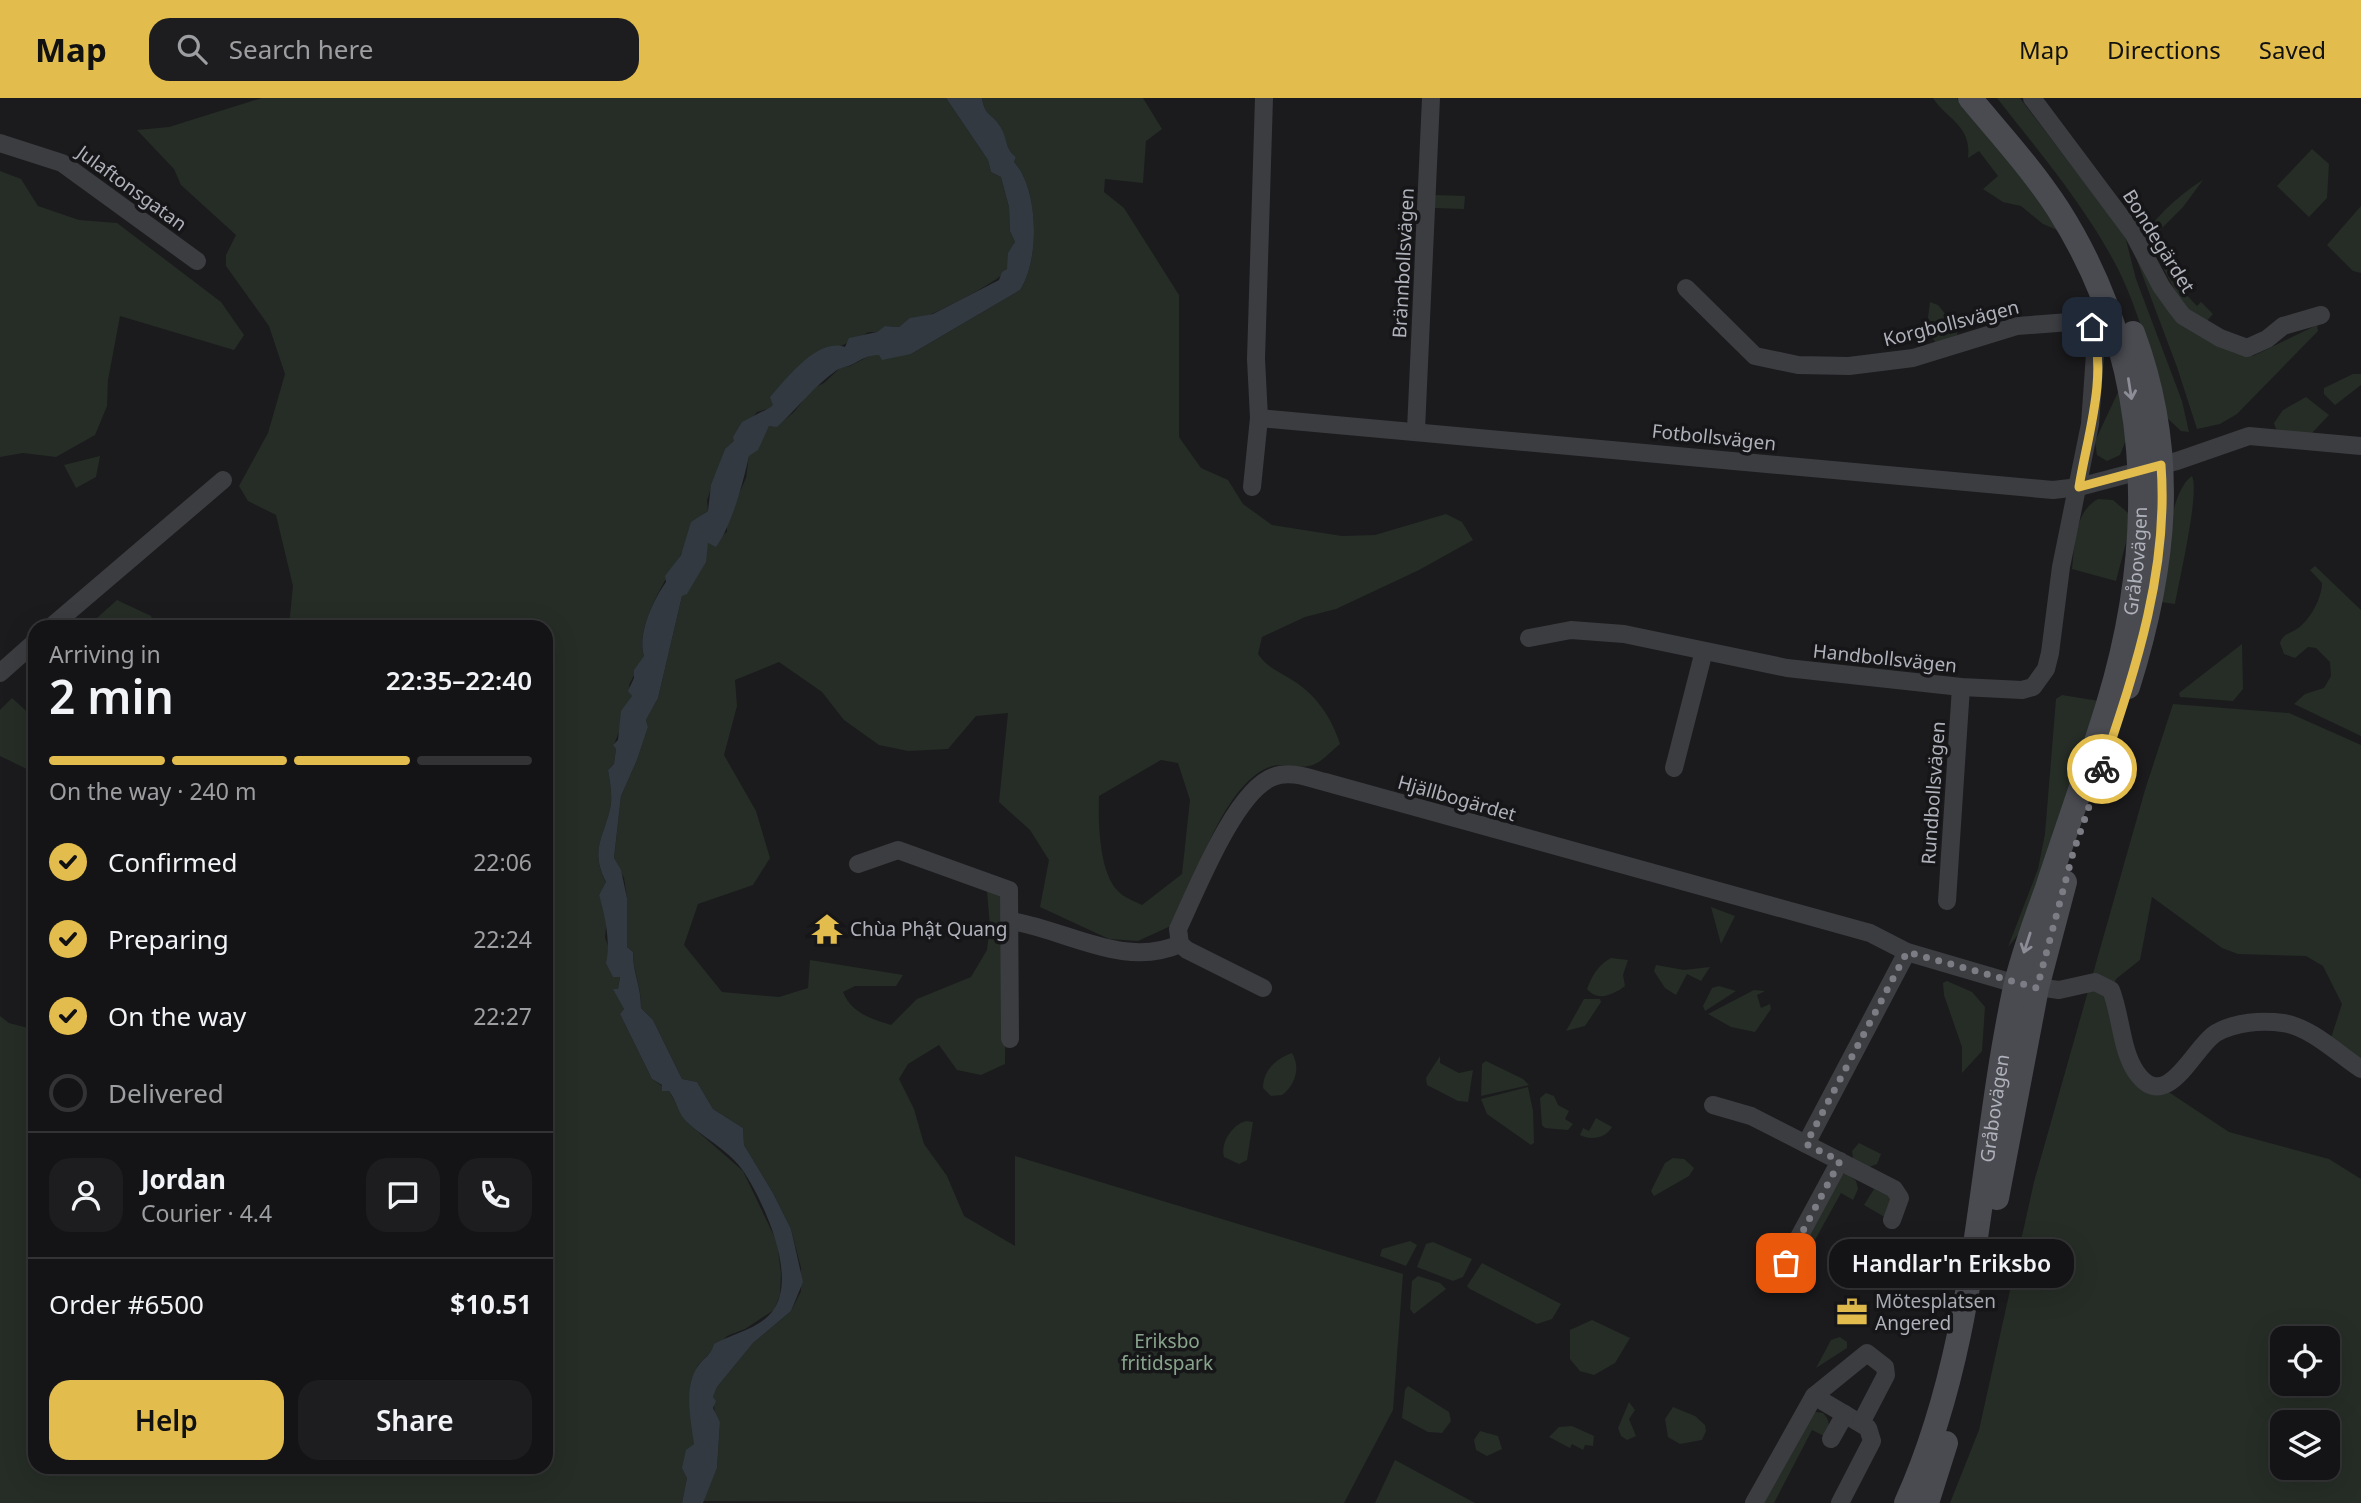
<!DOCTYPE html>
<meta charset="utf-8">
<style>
:root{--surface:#141416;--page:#1d1d1f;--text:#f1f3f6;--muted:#9d9ea1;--line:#333335;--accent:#e2bc4d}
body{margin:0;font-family:"Noto Sans",sans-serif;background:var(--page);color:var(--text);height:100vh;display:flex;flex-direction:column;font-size:26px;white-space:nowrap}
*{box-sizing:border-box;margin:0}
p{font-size:23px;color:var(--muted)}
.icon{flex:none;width:38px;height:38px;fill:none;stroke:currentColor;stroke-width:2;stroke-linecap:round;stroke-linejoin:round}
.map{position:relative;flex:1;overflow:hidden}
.drawer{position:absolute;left:28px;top:522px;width:525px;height:854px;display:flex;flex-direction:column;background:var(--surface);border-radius:21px;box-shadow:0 7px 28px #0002,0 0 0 2px var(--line)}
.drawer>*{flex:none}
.tools{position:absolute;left:2270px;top:1228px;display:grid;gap:14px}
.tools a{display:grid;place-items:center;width:70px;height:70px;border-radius:14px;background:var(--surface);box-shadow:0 7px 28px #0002,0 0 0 2px var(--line);font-size:35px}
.pin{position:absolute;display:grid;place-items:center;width:60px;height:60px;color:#fff;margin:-30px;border-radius:14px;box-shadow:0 4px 10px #0006}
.courier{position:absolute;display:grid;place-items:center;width:70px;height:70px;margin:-35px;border:5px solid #e2bc4d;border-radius:50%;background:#fff;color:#222;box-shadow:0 2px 9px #0007}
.bubble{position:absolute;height:49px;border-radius:21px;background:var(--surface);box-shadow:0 7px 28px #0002,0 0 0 2px var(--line);font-size:23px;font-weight:600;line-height:49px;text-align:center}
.summary em{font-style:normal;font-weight:600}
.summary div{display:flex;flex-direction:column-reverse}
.summary{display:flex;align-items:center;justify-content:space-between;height:119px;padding:0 21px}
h1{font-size:46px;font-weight:600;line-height:52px}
.bar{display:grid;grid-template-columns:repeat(4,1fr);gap:10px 7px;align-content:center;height:84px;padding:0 21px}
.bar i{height:9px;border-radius:5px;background:var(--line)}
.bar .selected{background:var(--accent)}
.bar p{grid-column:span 4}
.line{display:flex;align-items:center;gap:18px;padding:0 21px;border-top:2px solid var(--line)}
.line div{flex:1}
.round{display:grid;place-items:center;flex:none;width:74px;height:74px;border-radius:21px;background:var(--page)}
ol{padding:0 21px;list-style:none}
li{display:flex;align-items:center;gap:21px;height:77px}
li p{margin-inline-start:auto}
li .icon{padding:7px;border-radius:50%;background:var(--accent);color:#111;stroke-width:4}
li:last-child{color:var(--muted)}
li i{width:38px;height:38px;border:4px solid var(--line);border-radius:50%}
.primary-button{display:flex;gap:14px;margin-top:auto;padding:14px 21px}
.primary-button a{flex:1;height:80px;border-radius:21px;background:var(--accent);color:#111;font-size:28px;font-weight:600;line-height:80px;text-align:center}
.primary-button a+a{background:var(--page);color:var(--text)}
header{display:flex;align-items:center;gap:42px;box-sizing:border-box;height:98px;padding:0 35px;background:var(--accent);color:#111}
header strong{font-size:33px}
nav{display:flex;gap:38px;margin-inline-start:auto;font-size:24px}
.search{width:490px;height:63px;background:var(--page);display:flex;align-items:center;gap:18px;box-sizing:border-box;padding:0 24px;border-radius:21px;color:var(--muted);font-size:26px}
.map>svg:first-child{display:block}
.green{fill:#252d26;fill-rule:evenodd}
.water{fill:#323940}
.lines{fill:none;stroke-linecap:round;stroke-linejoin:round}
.minor{stroke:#3c3d41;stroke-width:18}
.secondary{stroke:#4a4b51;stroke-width:24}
.oneway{stroke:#8c8d96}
.done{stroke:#7b7c84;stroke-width:7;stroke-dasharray:0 12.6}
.route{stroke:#e2bc4d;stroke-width:9}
.labels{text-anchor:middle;stroke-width:7;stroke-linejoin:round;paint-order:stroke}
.street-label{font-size:19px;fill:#afb1bb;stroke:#161618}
.poi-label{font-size:19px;fill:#afb1bb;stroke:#161618;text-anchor:start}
.park-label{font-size:19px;fill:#88a48c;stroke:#161618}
</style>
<header>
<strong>Map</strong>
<div class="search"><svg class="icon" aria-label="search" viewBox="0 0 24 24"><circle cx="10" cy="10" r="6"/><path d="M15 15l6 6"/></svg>Search here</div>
<nav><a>Map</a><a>Directions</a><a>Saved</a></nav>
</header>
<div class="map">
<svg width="2361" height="1405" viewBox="0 0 2361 1405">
<rect width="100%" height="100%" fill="#1b1b1d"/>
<!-- green -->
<g class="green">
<path d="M262,0H946L988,62L991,74L1001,79L1009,109L1010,133L1015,144C1009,154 1011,166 1005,174C1000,182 946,210 934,215C920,221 911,220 899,229L886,228L877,234H869L805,266L771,310L757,314L730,349L725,351L707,402L708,413C690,422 690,443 680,458C666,480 634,531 644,558L629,587L632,598L614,647L616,651L614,666L608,672C610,684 613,699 610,711C603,741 590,752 606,785L599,797L607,821L605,840L620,878L618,891H614L624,911L620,916L652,981L669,993L688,1025L743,1073L777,1144L781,1175L780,1197L774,1212L745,1231L727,1238L698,1267L691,1285L694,1346L683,1370L687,1380L682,1405H0V918L9,925L28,930L35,926V1368H546V528H289L293,488L276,417L248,403L239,388L268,335L285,276L269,228L226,168V157L236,137L181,87L174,71L137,32L169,29Z"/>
<path d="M982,0H1143L1162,31L1146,43L1143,85L1105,81L1104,94L1124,110L1179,197V339L1201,370L1228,382L1243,406L1272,427L1342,438L1375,437L1446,416L1462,424L1473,442L1419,472L1336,511L1305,519L1262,539L1258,556C1267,569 1276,572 1289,580C1315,595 1331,618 1340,646C1332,652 1324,662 1315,666C1302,673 1281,663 1267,670C1222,690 1194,783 1175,826L1138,843L1109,841L1040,809L1049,762L1030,732L999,704L1008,615L976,618L948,651L908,653L879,647L844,622L822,594L779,564L735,582L737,608L724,657L756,713L770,760L753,787L698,806L684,847L722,894L779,899L808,890L810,862L903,877L896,888H855L843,894C851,915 872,921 891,927L917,901L971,879L987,852L990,828L987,793L1001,796L1006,851L1005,966L981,977L957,972L939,947L908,966L899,981L914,1011L924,1046L947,1078L964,1118L1015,1148V1058L1403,1176L1393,1312L1344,1405L703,1403L717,1370L720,1324L715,1316L713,1299L717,1289L753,1245L791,1213L801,1193V1170L791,1131L773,1095L744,1047L743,1030L713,1011L697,984L682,981L653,922L641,910C642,889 633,875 633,854L627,849V800L624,780L614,761L621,698L637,662L648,629L646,622L658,600L682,498L708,445L727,434V423L746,380L749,357L769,328H777L794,314L812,291L824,285L840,270L850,268L871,257L911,256L1020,192C1040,162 1039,91 1014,64L1016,59C1004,50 1007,40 1000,28C992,15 985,19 982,0ZM1161,662L1178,665L1190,702L1182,776L1142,807C1134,803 1123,799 1118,793C1099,775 1098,722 1099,698Z"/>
<path d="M1933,0H1957L2029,87L2057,132L2043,126L2021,108L2003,104L1983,91L1998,78L1979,53L1968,60C1972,27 1946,21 1933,0Z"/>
<path d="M1997,0H2020L2125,138L2136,181L2182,303L2189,334L2181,333L2166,319C2153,269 2141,217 2118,171C2086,109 2040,55 1997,0Z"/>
<polygon points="2312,51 2329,66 2327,100 2309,119 2277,88"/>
<polygon points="0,73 21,81 38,108 79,122 117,125 221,204 244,237 234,252 120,218 108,282 107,308 95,337 56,359 23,355 0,359"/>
<path d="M2203,82L2183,109L2151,141L2160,150L2157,153L2176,172L2173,176L2181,184L2178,188L2197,208L2201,204L2213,216L2206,224L2183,207L2146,138C2151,121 2187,91 2203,82Z"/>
<polygon points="1435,97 1465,98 1464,111 1435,110"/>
<polygon points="2361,108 2361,175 2353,173 2327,147"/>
<polygon points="2133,152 2189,229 2234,255 2253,258 2317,227 2318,233 2237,316 2220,326 2197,331 2177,269"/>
<polygon points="1930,204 1938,207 1958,232 1957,237 1936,245 1927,232 1938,229 1936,223 1927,227"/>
<polygon points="2353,276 2361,276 2361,287 2335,307 2324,296 2324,290"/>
<polygon points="2120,290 2126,342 2120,357 2107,363 2097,357 2095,343"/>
<polygon points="2306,299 2329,317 2312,335 2283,335 2276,331 2274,325 2283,312"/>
<polygon points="100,358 96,379 76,390 64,367"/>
<path d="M2192,378C2200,394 2179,483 2175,506L2161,504C2165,474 2167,395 2192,378Z"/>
<path d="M2098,401L2113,402L2128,415L2129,433L2116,483L2072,471C2075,447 2074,414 2098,401Z"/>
<path d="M2315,468L2361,512V638L2294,606L2305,596L2324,590L2331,578L2330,564L2316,550L2308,549L2295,560L2284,556L2280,545C2284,535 2289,536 2297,531C2310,522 2322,500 2322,485L2310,472Z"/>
<polygon points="117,502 151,518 155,528 88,528"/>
<polygon points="2242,546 2243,591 2233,603 2180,599 2179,595"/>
<polygon points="2062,597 2099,603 2021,833 2008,849 2038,771 2045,736 2056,601"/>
<polygon points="12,600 35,621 35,675 0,658 0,612"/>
<path d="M2173,606L2289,615L2361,647V965L2330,943L2342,906L2323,868L2306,858L2238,856L2222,850L2152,799L2140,862L2116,881L2107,905L2143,977L2229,1034L2329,1061L2361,1081V1405H1950L1979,1332L2034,1084L2145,692ZM2282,1241H2328V1286H2282ZM2282,1325H2328V1370H2282Z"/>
<polygon points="1711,809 1735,818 1721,846"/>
<path d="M1611,860L1628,862L1623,877L1625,888C1613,897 1598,904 1587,891C1592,878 1598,867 1611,860Z"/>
<polygon points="1656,867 1684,872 1710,869 1701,883 1687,876 1676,897 1665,890 1654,873"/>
<polygon points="1947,883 1972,894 1985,909 1982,953 1962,975 1962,949 1944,897 1943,885"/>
<polygon points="1719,888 1736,893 1705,913 1703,908 1712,890"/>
<polygon points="1754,892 1765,893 1757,897 1761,910 1770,906 1771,911 1755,934 1731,929 1708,916"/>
<polygon points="1584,901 1600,901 1601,904 1585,928 1566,933"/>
<path d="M1292,955C1301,970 1295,987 1282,997L1271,998L1263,990C1263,972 1276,961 1292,955Z"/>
<polygon points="1440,958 1440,965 1459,975 1473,972 1468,1004 1458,1003 1427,987 1426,980"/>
<polygon points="1486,963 1523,981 1529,987 1481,998 1482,966"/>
<polygon points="1528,989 1533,1013 1534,1045 1531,1047 1487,1016 1481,1001"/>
<polygon points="1546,995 1554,998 1558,1007 1569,1013 1565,1021 1573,1026 1568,1032 1545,1030 1542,1027 1540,1000"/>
<path d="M1596,1020L1612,1029C1606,1040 1591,1043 1580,1037L1583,1030L1589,1033Z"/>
<path d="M1246,1023L1253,1024L1247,1062L1239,1066L1224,1059C1220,1045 1232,1027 1246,1023Z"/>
<polygon points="1859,1045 1881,1056 1877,1066 1869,1069 1853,1061 1852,1053"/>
<polygon points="1673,1060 1684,1061 1694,1070 1689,1078 1654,1098 1651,1093 1665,1065"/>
<polygon points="1846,1075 1856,1083 1858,1091 1853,1102 1841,1095 1806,1158 1802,1151 1842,1076"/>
<polygon points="1874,1091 1892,1100 1888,1121 1864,1107"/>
<polygon points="1410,1143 1417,1147 1406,1168 1380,1158 1382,1151"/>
<polygon points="1433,1144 1472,1161 1463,1179 1453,1183 1417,1169 1426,1146"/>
<polygon points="1482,1165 1561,1206 1552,1221 1537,1226 1470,1191 1467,1188"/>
<polygon points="1418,1178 1440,1185 1446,1191 1414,1216 1410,1211 1412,1183"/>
<polygon points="1592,1222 1630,1240 1615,1265 1594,1277 1580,1273 1570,1261 1570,1232"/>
<polygon points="1840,1239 1847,1244 1847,1250 1816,1270 1831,1242"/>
<polygon points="1408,1288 1449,1314 1451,1323 1442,1335 1428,1334 1402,1320 1405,1292"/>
<polygon points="1629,1304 1635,1312 1629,1321 1636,1338 1627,1342 1621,1338 1618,1330"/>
<polygon points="1673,1309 1695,1318 1705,1327 1706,1333 1702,1342 1680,1346 1668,1339 1665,1321"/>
<path d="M1816,1314L1823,1315C1831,1323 1830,1329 1824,1338L1812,1332L1774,1405H1762L1809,1317Z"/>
<polygon points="1572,1328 1594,1338 1593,1348 1585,1347 1583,1352 1572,1346 1570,1350 1549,1339 1559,1329"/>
<polygon points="1480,1333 1498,1338 1502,1351 1487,1358 1476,1352 1474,1342"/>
<polygon points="1395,1362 1475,1405 1375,1405"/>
</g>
<!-- water -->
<path class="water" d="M946,0H982C985,19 992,15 1000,28C1008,40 1004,50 1016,59L1014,64C1039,91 1040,162 1020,192L911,256L882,262L879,257C868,257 862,261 853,266C848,269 842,269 837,272C814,288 798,310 777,329L769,328L758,352L749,358C743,385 732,427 716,449L708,445L706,464L687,496L682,498L658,600L646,622L648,629L637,662L621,698L614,760L621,772L627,800V849L633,854C633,877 641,886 641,910L653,922L682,981L697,984L713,1011L743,1030L744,1047L773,1095L791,1131L803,1184L791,1213L753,1245L717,1289L713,1299L716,1303L713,1310L720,1324L717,1370L703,1405H682L687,1380L682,1370L686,1352L694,1346C691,1322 683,1290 698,1268C704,1259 711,1258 714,1246C733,1235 762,1230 774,1211C797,1176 764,1105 744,1074C730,1053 705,1041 687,1024C678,1016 677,1003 669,993H662V987L652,981L620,916L624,911L613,891H618L620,879H613L606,865C611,845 605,817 599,797L606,784C590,752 603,741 610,711C613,699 610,684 608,672L614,666L616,651L613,647L618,642L621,613L632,598L628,593L634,580V572L644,558C637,537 653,502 666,484L665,478L681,457L691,424L708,413L711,387L725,351L734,343L733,339L742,324L771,309L773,307L770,299C787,280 818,239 845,249L849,240L877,234L885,228L899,229L910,220L933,216L999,182L1002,174L1007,171L1008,155L1015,144L1010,133L1009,109L1001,79L991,74L988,62Z"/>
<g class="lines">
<!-- minor -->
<g class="minor">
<polyline points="2032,0 2133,135 2161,188 2176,209 2183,218 2220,240 2247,250 2267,241 2283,228 2321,217"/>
<polyline points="0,45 62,65 197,163"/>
<polyline points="1259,320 2053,392 2079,389 2177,363 2249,338 2361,348"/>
<polyline points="1416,332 1431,0"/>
<polyline points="1252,389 1259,320 1256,261 1264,0"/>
<polyline points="52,528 223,382"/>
<polyline points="1529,540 1571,532 1624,536 1787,570 1961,589 2022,592 2033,589 2046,571 2050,555 2061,469 2090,326 2096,242 2092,229 2083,223 2017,228 1913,260 1849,268 1798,267 1755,258 1686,190"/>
<polyline points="0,575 35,544"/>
<polyline points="1674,670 1704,553"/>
<polyline points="858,766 898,752 1009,792 1010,941"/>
<polyline points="1947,803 1961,589"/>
<path d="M1011,823C1067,832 1124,871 1180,846"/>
<path d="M1263,890L1187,852L1180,846L1178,831C1196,793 1235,693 1273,679C1290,672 1309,680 1325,684L1870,835L1907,854L2016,886L2059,892L2095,884L2111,892C2121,917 2121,952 2136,974C2167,1018 2194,948 2216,935C2235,924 2262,922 2283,925C2311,929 2338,956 2361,971"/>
<polyline points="1713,1007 1751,1018 1806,1046"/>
<polyline points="1892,1122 1900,1100 1894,1091 1806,1046 1907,854"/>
<polyline points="1785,1165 1840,1063"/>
<polyline points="1814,1298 1868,1330 1872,1343 1840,1405"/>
<polyline points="1831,1341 1845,1316"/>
<polyline points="1754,1405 1814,1298 1867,1255 1885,1269 1886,1277 1861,1325"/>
</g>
<!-- secondary -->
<g class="secondary">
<path d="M2128,589C2166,468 2178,356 2133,235"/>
<polyline points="1997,1100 2037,890 2065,784"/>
<path id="s1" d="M1906,1405C1980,1241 1978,1062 2015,889C2023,855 2035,823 2047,790C2067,729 2089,668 2108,606C2159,438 2154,262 2058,111C2032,71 2000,36 1970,0"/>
<polyline points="1927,1405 1946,1345"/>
</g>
</g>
<!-- one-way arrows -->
<defs><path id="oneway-shaft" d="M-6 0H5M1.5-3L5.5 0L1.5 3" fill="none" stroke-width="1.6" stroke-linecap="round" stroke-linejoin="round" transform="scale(1.75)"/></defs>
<g class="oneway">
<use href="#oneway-shaft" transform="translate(2130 291) rotate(81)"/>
<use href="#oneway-shaft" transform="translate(2027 845) rotate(108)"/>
</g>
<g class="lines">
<!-- done -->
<polyline class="done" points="1786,1165 1840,1063 1806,1046 1907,854 2037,890 2073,755 2102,671"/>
<!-- route -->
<path class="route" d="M2092,229C2108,278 2087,339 2079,389L2161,367C2169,473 2135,572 2102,671"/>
</g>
<!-- icons -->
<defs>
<symbol id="temple-bare" viewBox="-9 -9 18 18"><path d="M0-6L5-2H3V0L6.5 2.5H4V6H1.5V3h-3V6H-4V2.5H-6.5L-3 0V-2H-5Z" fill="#e2bc4d" stroke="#161618" stroke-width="2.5" paint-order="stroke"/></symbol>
<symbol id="office-bare" viewBox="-9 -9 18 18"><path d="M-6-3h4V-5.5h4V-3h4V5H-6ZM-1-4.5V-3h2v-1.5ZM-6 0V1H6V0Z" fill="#e2bc4d" stroke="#161618" stroke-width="2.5" paint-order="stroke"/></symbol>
</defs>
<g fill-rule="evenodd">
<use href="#temple-bare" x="805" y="809" width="44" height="44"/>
<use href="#office-bare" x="1830" y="1192" width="44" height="44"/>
</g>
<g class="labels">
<!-- street labels -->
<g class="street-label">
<text transform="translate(132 90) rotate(36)" y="7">Julaftonsgatan</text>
<text transform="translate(2159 143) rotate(58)" y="7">Bondegärdet</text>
<text transform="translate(1403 165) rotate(-87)" y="7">Brännbollsvägen</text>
<text transform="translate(1951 225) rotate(-14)" y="7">Korgbollsvägen</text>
<text transform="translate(1714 339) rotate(6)" y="7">Fotbollsvägen</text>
<text dy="7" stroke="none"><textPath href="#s1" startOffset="973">Gråbovägen</textPath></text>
<text transform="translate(1885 560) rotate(6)" y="7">Handbollsvägen</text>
<text transform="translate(1933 695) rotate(-86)" y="7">Rundbollsvägen</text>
<text transform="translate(1457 700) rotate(16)" y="7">Hjällbogärdet</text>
<text dy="7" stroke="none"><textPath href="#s1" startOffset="406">Gråbovägen</textPath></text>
</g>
<!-- poi labels -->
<g class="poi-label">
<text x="850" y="838">Chùa Phật Quang</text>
<text x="1875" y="1210">Mötesplatsen<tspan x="1875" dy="22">Angered</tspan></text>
</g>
<!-- park labels -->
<g class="park-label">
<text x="1167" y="1250">Eriksbo<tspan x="1167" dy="22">fritidspark</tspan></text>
</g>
</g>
</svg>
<div class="tools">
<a><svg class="icon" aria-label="locate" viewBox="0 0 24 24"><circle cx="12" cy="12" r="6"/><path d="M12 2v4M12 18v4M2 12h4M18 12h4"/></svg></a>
<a><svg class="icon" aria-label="layers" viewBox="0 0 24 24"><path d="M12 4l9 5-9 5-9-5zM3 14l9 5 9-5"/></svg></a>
</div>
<div class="pin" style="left:1786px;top:1165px;background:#ea580c"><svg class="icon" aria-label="bag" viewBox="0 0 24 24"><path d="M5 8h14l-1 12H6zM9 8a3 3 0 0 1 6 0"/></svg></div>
<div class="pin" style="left:2092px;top:229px;background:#1f2937"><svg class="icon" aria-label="home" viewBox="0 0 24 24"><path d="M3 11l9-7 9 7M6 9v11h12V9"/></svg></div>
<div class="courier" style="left:2102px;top:671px"><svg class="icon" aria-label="bike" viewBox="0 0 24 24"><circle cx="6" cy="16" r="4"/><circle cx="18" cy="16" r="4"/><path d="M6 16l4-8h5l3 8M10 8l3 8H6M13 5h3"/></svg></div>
<div class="bubble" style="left:1829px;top:1141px;width:245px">Handlar'n Eriksbo</div>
<section class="drawer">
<div class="summary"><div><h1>2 min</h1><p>Arriving in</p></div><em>22:35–22:40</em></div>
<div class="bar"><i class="selected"></i><i class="selected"></i><i class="selected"></i><i></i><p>On the way · 240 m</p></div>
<ol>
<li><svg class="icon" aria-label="check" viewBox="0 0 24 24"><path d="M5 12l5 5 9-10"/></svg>Confirmed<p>22:06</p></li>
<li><svg class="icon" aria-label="check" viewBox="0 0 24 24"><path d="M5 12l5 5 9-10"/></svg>Preparing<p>22:24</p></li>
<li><svg class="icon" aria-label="check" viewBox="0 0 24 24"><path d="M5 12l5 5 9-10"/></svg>On the way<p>22:27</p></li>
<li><i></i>Delivered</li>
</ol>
<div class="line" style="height:126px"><a class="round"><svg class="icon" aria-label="person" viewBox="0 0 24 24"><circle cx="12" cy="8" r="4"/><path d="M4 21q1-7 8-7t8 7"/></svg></a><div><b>Jordan</b><p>Courier · 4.4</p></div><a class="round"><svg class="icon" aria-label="chat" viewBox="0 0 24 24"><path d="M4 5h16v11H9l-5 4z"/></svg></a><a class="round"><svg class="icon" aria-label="phone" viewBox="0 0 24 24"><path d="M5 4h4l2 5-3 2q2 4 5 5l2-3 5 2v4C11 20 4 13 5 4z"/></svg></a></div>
<div class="line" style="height:91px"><div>Order #6500</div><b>$10.51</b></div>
<div class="primary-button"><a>Help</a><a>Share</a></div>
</section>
</div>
